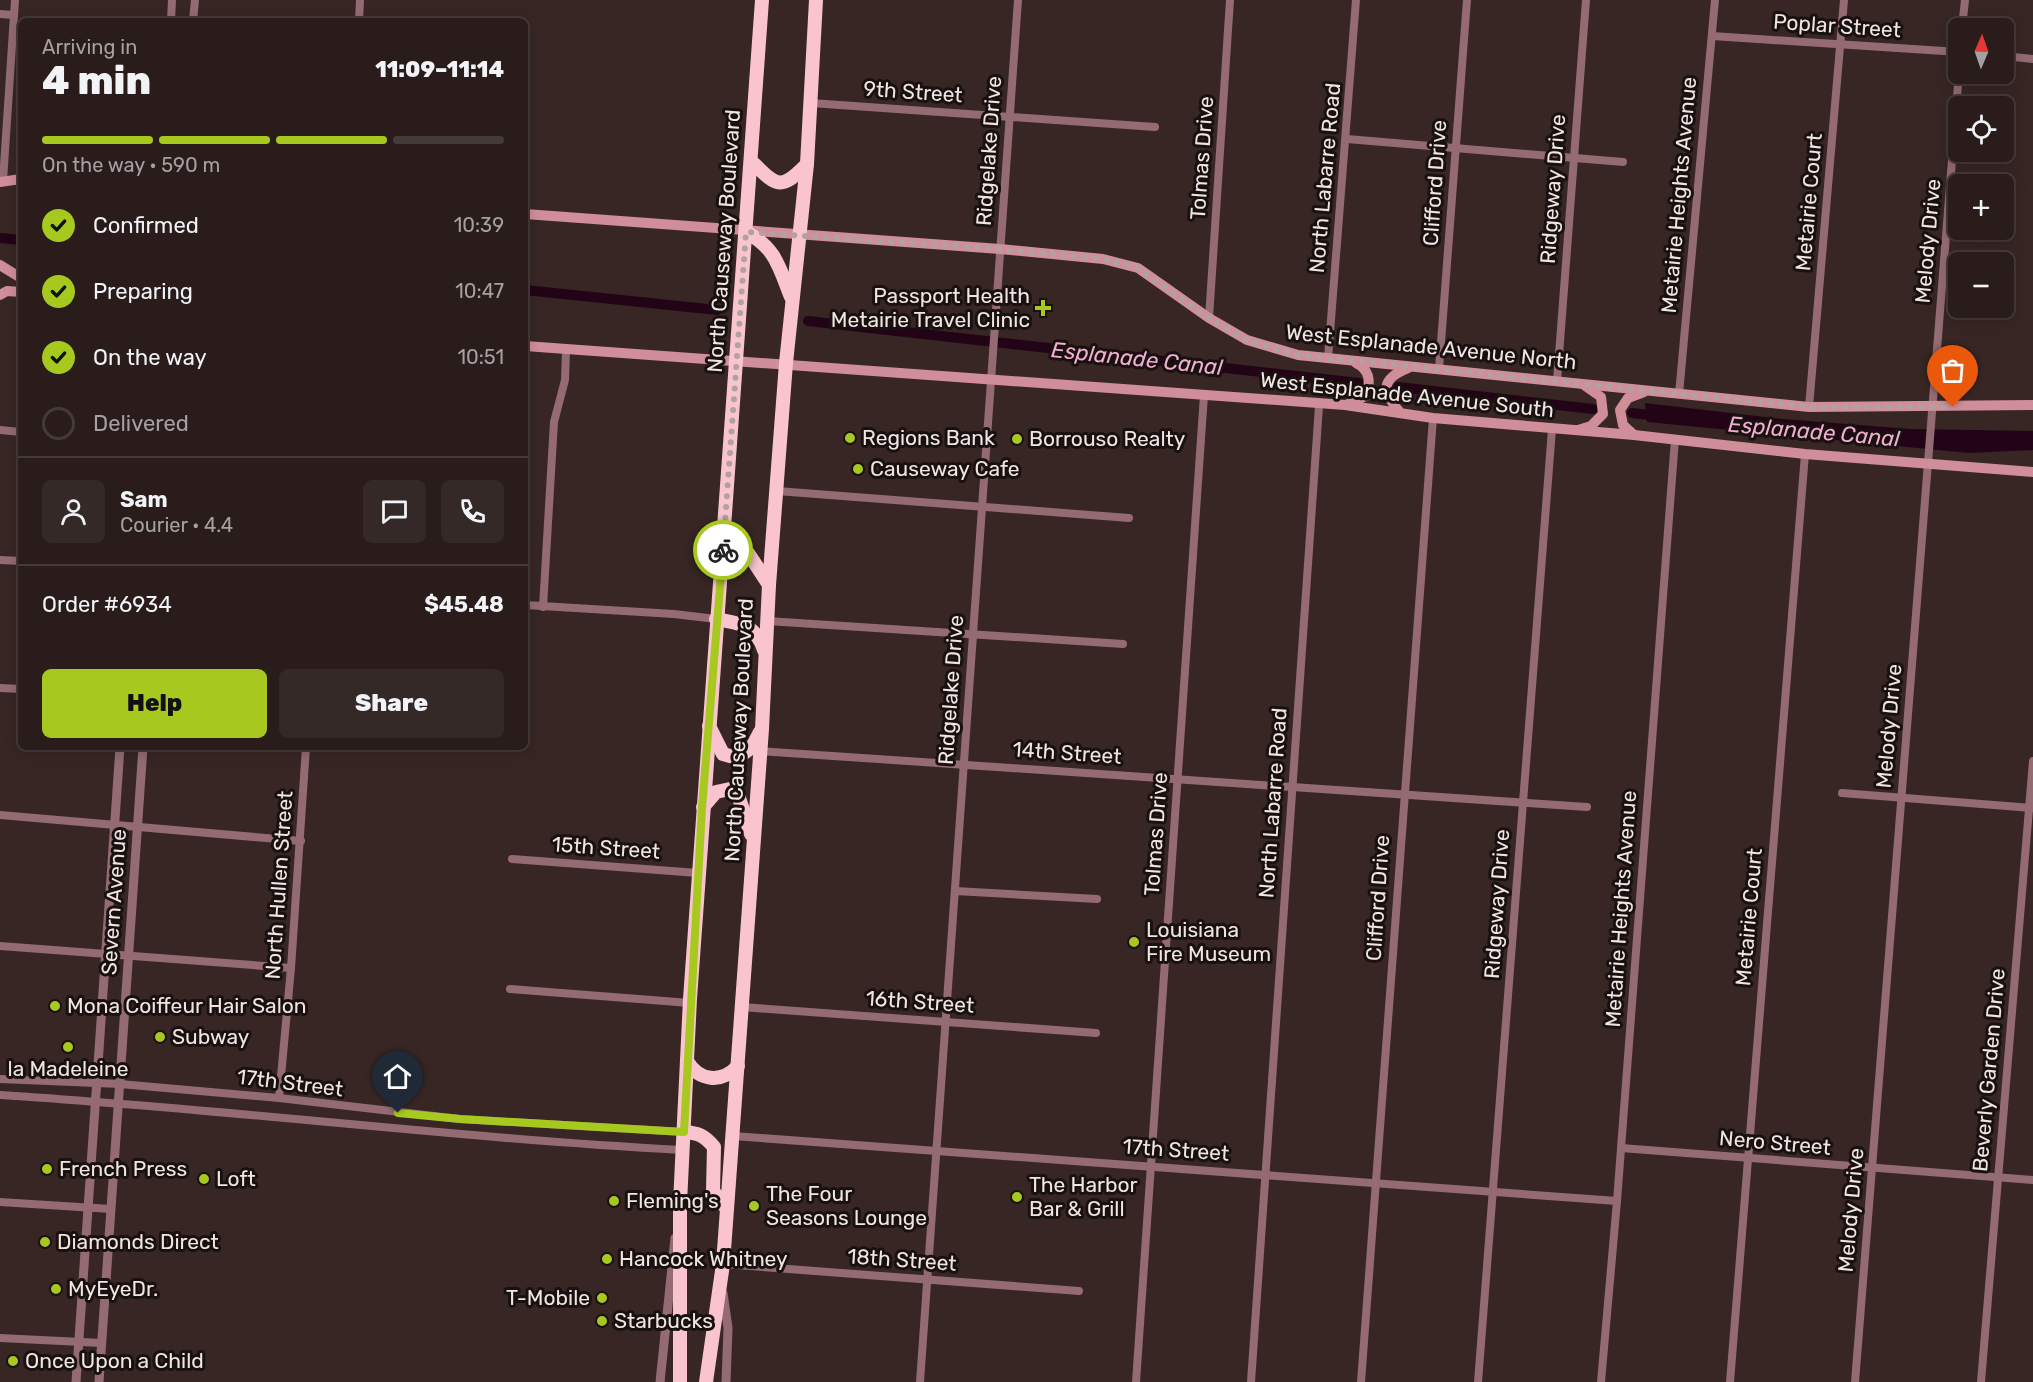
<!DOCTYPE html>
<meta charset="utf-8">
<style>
:root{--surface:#291c1b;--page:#352928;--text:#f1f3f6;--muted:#a5a1a3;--line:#453a3a;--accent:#a7c81f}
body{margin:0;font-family:Rubik,sans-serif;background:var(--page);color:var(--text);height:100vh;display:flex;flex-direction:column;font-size:22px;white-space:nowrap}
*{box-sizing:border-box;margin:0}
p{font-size:20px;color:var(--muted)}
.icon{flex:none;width:33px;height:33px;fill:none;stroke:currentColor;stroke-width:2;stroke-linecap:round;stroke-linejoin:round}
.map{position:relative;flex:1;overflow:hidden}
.details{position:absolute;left:18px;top:18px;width:510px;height:732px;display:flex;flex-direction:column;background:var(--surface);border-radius:9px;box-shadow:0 3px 15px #0003,0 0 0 2px var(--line)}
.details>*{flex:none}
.needle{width:39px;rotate:2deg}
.buttons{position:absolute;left:1948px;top:18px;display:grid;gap:12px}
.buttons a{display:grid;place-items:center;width:66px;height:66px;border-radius:9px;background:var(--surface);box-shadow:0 3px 15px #0003,0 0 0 2px var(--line);font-size:30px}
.pin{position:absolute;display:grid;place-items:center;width:51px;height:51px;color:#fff;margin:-62px -26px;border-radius:50% 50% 50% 0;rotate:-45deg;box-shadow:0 0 6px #0007}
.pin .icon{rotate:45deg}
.courier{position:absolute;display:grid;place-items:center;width:60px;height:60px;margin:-30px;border:4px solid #a7c81f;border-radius:50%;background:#fff;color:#222;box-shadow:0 2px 8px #0007}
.overview em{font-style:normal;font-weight:800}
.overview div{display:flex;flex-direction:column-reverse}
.overview{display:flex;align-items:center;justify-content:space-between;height:102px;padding:0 24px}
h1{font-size:39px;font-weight:800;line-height:45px}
.bar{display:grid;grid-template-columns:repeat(4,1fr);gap:9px 6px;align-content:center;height:72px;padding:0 24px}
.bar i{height:8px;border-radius:4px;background:var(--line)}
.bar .on{background:var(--accent)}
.bar p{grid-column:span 4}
.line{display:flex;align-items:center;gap:15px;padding:0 24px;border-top:2px solid var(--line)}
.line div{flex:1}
.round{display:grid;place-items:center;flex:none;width:63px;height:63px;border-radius:9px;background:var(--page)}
ol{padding:0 24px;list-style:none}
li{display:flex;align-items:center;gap:18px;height:66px}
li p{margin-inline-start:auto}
li .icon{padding:6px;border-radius:50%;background:var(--accent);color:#111;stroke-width:4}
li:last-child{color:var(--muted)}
li i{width:33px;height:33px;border:3px solid var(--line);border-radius:50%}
.button{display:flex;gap:12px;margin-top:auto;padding:12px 24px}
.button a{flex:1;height:69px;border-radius:9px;background:var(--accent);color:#111;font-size:24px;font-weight:800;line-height:69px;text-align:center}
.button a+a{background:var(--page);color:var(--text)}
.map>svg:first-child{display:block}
.water{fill:#230416}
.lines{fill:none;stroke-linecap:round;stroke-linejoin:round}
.canal{stroke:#230416;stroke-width:10}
.minor{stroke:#946b73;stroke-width:8}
.tertiary{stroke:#946b73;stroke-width:9}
.secondary{stroke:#d08e9b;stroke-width:10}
.trunk{stroke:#f9c4ce;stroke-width:14}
.done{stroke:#b0a2a1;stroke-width:6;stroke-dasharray:0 10.8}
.route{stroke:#a7c81f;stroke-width:8}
.poi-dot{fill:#a7c81f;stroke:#191110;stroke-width:2}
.labels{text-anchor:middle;stroke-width:6;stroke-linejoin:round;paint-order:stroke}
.street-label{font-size:21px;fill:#f1e5e4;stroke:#191110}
.poi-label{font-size:21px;fill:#f1e5e4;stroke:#191110;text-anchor:start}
.water-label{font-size:22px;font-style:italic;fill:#f2aed1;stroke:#191110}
</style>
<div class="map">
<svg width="2033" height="1382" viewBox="0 0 2033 1382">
<rect width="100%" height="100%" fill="#372624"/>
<!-- water -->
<polygon class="water" points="1645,403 1783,419 1909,429 2033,431 2033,450 1969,453 1647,422"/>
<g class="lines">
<!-- canal -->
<g class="canal">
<polyline points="0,238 21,240"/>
<polyline points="525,290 717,310"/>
<polyline points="808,321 1359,383"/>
<polyline points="1398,387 1593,409"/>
<polyline points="1632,413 1658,416"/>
</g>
<!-- minor -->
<g class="minor">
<polyline points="0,14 13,15"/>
<polyline points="171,21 172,0"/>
<polyline points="193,21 195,0"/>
<polyline points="359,21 360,0"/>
<polyline points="1962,28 1965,0"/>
<polyline points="1712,36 1959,52"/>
<polyline points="2004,56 2033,59"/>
<polyline points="811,103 1155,127"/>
<polyline points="1347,139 1623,162"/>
<polyline points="3,181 15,0"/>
<polyline points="1209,318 1230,0"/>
<polyline points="1328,358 1356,0"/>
<polyline points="1439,369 1467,0"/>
<polyline points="1557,381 1586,0"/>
<polyline points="1679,394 1715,0"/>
<polyline points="1809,407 1844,0"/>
<polyline points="0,430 21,432"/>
<polyline points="777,491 1129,518"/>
<polyline points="0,560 21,561"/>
<polyline points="525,605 674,614 716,619"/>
<polyline points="543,607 554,422 565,380 566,350"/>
<polyline points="767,621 1123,644"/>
<polyline points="0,688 21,689"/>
<polyline points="760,751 1587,807"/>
<polyline points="1842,793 2032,808"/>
<polyline points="0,815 301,841"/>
<polyline points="512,859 698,873"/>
<polyline points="955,891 1097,899"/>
<polyline points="0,946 291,968"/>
<polyline points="510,989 690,1003"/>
<polyline points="742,1007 1096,1033"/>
<polyline points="0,1079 120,1084 279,1098 460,1119 684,1132"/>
<path d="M0,1095C228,1109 454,1138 682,1150"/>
<polyline points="279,1098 291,968 306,747"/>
<polyline points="733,1136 1617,1201"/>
<polyline points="1621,1148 2033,1180"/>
<polyline points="0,1202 111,1209"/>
<polyline points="723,1264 1079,1291"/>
<polyline points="0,1338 102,1343"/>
<polyline points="920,1382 1018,0"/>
<polyline points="1136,1382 1204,395"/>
<polyline points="1251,1382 1319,406"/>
<polyline points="1361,1382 1433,418"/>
<polyline points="1478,1382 1552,429"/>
<polyline points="1601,1382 1617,1201 1675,439"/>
<polyline points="1730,1382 1805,454"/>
<polyline points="1855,1382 1959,72"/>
<polyline points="1981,1382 2033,761"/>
</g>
<!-- tertiary -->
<g class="tertiary">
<polyline points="723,1293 728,1328 726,1382"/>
<polyline points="76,1382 120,747"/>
<polyline points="99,1382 143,747"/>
<polyline points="660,1382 675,1238"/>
</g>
<!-- secondary -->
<g class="secondary">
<polyline points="0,182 21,179"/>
<polyline points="525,214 1000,249 1103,259 1138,268 1209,318 1247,340 1298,355 1809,407 2033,405"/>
<polyline points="0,265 21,278"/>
<polyline points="0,295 7,291 21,292"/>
<polyline points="525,346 1345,405 1433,418 1634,435 1805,454 2033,472"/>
<path d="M1348,404L1366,396C1371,382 1370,370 1356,363"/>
<path d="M1399,411C1381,391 1381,379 1408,368"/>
<polyline points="1578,430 1591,426 1603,414 1601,397 1584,385"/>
<polyline points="1634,435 1623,425 1620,410 1628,398 1644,392"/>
</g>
<!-- trunk -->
<g class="trunk">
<path d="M751,161C777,186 780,192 807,164"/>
<path d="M746,232C776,248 779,267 791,297"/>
<polyline points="723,550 748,553 769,585"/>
<path d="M716,619C740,623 756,625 764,650"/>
<polyline points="709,726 723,754 737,758 752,747 760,732"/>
<polyline points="703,807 716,792 730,789 739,798 751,834"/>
<path d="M687,1061C699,1081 721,1084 738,1066"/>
<path d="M684,1132C698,1133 704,1135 714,1147L713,1191L727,1209"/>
<polyline points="680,1382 680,1203 690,999 762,0"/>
<polyline points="706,1382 723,1264 762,729 769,585 786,363 807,164 816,0"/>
</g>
</g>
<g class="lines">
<!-- done -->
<polyline class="done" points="723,550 746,232 1000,249 1103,259 1138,268 1209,318 1247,340 1298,355 1809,407 1953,407"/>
<!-- route -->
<polyline class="route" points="398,1113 460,1119 684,1132 702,808 723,550"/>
</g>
<!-- markers -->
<g class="poi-dot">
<path d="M1040 299h6v6h6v6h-6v6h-6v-6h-6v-6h6z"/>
<circle cx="850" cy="438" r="6"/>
<circle cx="1017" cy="439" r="6"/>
<circle cx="858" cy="469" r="6"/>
<circle cx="1134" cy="942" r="6"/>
<circle cx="55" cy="1006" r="6"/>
<circle cx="160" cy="1037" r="6"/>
<circle cx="68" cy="1047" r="6"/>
<circle cx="47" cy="1169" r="6"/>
<circle cx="204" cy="1179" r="6"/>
<circle cx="1017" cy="1197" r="6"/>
<circle cx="614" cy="1201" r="6"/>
<circle cx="754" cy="1206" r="6"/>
<circle cx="45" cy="1242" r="6"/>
<circle cx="607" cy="1259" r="6"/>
<circle cx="56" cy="1289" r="6"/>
<circle cx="602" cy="1298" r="6"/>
<circle cx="602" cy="1321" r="6"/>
<circle cx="13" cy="1361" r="6"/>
</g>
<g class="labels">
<!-- street labels -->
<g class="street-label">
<text transform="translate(1837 26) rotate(4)" y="7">Poplar Street</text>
<text transform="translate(913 92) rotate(4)" y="7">9th Street</text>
<text transform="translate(989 151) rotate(-86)" y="7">Ridgelake Drive</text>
<text transform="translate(1202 158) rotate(-86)" y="7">Tolmas Drive</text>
<text transform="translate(1325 178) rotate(-85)" y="7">North Labarre Road</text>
<text transform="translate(1435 183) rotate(-86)" y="7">Clifford Drive</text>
<text transform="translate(1553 189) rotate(-86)" y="7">Ridgeway Drive</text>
<text transform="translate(1679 195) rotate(-85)" y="7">Metairie Heights Avenue</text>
<text transform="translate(1809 202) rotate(-85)" y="7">Metairie Court</text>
<text transform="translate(724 241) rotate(-86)" y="7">North Causeway Boulevard</text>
<text transform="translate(1928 241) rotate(-85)" y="7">Melody Drive</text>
<text transform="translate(1431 347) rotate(6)" y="7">West Esplanade Avenue North</text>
<text transform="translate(1407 395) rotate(6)" y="7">West Esplanade Avenue South</text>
<text transform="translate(951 690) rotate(-86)" y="7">Ridgelake Drive</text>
<text transform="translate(1889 726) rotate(-85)" y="7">Melody Drive</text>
<text transform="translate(739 730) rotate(-87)" y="7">North Causeway Boulevard</text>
<text transform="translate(1067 753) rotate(4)" y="7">14th Street</text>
<text transform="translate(1273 803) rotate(-86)" y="7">North Labarre Road</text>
<text transform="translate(1156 834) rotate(-86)" y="7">Tolmas Drive</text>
<text transform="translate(606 848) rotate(4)" y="7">15th Street</text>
<text transform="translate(279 885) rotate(-86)" y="7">North Hullen Street</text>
<text transform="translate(1378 898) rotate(-86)" y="7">Clifford Drive</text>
<text transform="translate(114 902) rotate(-86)" y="7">Severn Avenue</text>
<text transform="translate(1497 904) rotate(-86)" y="7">Ridgeway Drive</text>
<text transform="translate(1621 909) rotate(-86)" y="7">Metairie Heights Avenue</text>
<text transform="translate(1749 917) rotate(-85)" y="7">Metairie Court</text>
<text transform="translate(920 1002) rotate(4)" y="7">16th Street</text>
<text transform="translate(1989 1070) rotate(-85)" y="7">Beverly Garden Drive</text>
<text transform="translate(290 1083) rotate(7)" y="7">17th Street</text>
<text transform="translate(1775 1143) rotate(5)" y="7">Nero Street</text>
<text transform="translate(1176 1150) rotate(4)" y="7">17th Street</text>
<text transform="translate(1851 1210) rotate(-85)" y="7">Melody Drive</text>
<text transform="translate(902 1260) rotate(4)" y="7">18th Street</text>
</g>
<!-- poi labels -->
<g class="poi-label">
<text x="1030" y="303" text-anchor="end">Passport Health<tspan x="1030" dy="24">Metairie Travel Clinic</tspan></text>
<text x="862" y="445">Regions Bank</text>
<text x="1029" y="446">Borrouso Realty</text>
<text x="870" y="476">Causeway Cafe</text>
<text x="1146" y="937">Louisiana<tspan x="1146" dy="24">Fire Museum</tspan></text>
<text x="67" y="1013">Mona Coiffeur Hair Salon</text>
<text x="172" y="1044">Subway</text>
<text x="68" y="1076" text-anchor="middle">la Madeleine</text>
<text x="59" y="1176">French Press</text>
<text x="216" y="1186">Loft</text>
<text x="1029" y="1192">The Harbor<tspan x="1029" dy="24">Bar &amp; Grill</tspan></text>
<text x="766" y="1201">The Four<tspan x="766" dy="24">Seasons Lounge</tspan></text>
<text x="626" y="1208">Fleming's</text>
<text x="57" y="1249">Diamonds Direct</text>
<text x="619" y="1266">Hancock Whitney</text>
<text x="68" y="1296">MyEyeDr.</text>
<text x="590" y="1305" text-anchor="end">T-Mobile</text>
<text x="614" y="1328">Starbucks</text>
<text x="25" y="1368">Once Upon a Child</text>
</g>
<!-- water labels -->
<g class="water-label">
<text transform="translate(1137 358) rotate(6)" y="8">Esplanade Canal</text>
<text transform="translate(1814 431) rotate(5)" y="8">Esplanade Canal</text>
</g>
</g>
</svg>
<div class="buttons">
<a><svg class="needle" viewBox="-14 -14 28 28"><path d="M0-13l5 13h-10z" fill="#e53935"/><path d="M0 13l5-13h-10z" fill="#a5a1a3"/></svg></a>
<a><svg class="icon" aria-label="locate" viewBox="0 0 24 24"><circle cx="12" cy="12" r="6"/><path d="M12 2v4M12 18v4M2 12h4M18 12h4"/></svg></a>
<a>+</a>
<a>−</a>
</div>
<div class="pin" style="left:1953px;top:407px;background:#ea580c"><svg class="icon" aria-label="bag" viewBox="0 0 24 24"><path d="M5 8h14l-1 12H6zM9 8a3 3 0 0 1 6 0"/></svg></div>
<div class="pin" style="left:398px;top:1113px;background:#1f2937"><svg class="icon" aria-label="home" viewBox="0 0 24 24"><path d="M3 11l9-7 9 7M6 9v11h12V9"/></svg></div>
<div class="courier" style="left:723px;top:550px"><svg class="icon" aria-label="bike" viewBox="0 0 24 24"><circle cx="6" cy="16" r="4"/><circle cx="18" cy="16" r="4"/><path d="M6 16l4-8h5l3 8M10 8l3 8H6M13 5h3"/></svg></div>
<section class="details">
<div class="overview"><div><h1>4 min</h1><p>Arriving in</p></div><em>11:09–11:14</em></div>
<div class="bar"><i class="on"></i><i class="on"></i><i class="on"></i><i></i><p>On the way · 590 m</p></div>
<ol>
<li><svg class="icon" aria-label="check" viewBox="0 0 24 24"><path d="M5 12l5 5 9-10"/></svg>Confirmed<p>10:39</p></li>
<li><svg class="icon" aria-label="check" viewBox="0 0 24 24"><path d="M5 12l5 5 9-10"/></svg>Preparing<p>10:47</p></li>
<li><svg class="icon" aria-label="check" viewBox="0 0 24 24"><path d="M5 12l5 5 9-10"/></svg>On the way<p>10:51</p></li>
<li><i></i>Delivered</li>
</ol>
<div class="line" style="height:108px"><a class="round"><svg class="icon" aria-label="person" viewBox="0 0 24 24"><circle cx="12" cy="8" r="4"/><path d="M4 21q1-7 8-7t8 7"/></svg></a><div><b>Sam</b><p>Courier · 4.4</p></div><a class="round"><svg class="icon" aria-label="chat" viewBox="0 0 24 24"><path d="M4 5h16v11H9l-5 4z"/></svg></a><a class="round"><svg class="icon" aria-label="phone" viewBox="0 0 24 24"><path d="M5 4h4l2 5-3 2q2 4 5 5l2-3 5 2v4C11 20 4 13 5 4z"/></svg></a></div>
<div class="line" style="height:78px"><div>Order #6934</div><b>$45.48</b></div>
<div class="button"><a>Help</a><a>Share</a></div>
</section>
</div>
